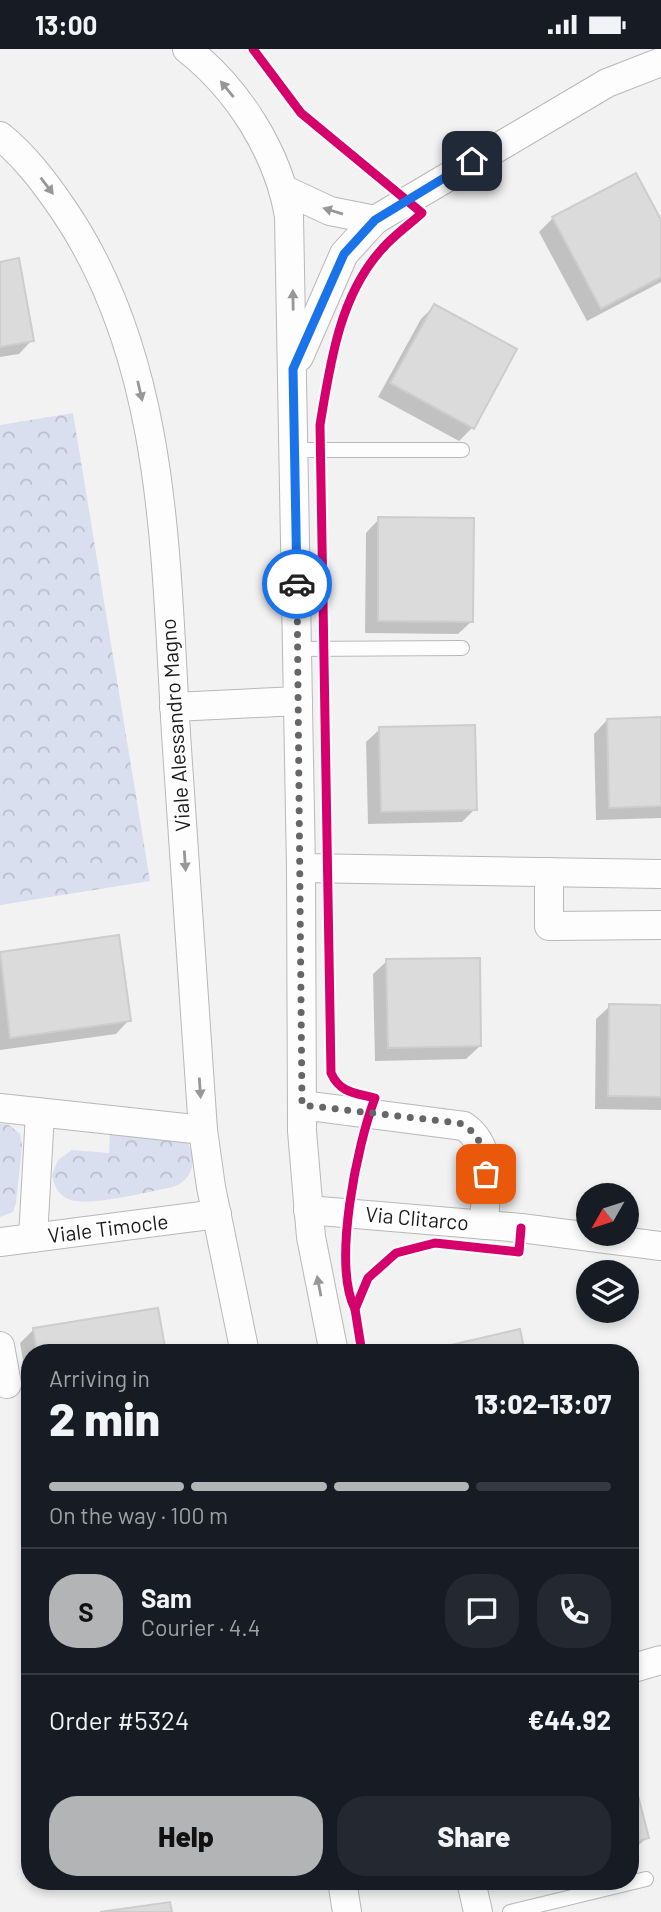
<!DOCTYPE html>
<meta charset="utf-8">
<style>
:root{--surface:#171b24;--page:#242831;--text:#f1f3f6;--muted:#9ea1a6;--line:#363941;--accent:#b2b4b5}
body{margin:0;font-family:Barlow,sans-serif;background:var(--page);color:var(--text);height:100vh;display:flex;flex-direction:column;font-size:26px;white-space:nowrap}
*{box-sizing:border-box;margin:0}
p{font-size:23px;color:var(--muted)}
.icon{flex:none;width:38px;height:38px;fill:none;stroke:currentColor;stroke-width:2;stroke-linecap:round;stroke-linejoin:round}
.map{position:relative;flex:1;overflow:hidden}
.drawer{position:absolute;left:21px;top:1295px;width:618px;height:546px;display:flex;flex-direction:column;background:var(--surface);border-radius:28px;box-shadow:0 4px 10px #0003}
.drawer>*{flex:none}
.needle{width:46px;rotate:231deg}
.controls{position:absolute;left:576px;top:1134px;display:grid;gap:14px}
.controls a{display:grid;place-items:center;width:63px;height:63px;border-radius:50%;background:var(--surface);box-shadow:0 4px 10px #0003;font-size:35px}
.pin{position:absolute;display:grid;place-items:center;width:60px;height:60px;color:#fff;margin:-30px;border-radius:14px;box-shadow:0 4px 10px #0006}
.courier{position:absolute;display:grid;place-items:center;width:70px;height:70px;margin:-35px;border:5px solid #1a73e8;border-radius:50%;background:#fff;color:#222;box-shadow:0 2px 9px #0007}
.head em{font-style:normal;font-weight:800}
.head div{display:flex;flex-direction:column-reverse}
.head{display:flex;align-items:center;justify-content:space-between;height:119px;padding:0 28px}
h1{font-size:46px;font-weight:800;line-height:52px}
.bar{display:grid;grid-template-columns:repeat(4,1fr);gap:10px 7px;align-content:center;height:84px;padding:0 28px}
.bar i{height:9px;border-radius:5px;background:var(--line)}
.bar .current{background:var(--accent)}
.bar p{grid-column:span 4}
.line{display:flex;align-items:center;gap:18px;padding:0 28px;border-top:2px solid var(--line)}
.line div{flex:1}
.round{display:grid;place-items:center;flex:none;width:74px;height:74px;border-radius:28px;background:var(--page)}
.button{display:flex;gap:14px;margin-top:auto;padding:14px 28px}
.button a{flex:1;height:80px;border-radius:28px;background:var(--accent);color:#111;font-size:28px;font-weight:800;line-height:80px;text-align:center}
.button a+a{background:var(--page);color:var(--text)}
.status{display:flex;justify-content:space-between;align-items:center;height:49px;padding:0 35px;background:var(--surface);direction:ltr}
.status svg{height:19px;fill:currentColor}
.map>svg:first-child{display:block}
.park{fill:url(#park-crowns)}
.shadow{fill:#0003}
.building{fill:#dadbda;stroke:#cccdcc;stroke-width:2}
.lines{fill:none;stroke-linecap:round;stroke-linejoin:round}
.lane-casing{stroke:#b7b8b7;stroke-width:16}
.street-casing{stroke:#b7b8b7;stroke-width:30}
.lane{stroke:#fdfdfd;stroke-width:14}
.street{stroke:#fdfdfd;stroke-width:28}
.cycleway-casing{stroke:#fff;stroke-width:13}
.cycleway{stroke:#d6006c;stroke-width:9}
.oneway{fill:#969796}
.done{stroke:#656665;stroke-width:7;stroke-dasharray:0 12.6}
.route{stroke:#1a73e8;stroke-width:9}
.labels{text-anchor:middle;stroke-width:5;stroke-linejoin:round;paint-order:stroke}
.street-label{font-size:21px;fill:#191a19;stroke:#fff}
</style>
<div class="status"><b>13:00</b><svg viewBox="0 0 49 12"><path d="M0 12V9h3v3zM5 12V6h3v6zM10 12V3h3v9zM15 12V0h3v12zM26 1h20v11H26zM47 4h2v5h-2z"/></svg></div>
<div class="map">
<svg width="661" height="1863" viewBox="0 0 661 1863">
<defs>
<pattern id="park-crowns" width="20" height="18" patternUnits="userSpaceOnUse" patternTransform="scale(1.75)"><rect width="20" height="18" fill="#d9dfee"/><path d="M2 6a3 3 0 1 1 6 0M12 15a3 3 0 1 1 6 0" fill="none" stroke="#babfcc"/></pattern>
</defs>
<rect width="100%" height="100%" fill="#f1f2f1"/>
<!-- park -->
<g class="park">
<polygon points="73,364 150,832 0,856 0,376"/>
<polygon points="0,1075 9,1076 20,1085 22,1097 16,1154 13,1163 0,1168"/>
<path d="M110,1085L187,1093C198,1110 193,1131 173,1138C151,1142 83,1160 66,1149C57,1144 54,1135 52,1126L58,1111L72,1101L109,1104Z"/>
</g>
<!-- shadow -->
<g class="shadow">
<polygon points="636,126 661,174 661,233 587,272 539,183 553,169"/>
<polygon points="0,214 32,291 19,305 0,308"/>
<polygon points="434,257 515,301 472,379 459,392 378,348 421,270"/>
<polygon points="379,470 472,572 458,585 365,584 366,484"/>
<polygon points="661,670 661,769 596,771 594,685 607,671"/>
<polygon points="380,680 475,760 462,773 368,775 366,693"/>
<polygon points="118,888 129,971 116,985 0,1001 0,905"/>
<polygon points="387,912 480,997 466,1010 375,1012 373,925"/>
<polygon points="610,957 661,957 661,1061 595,1060 596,970"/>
<polygon points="34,1280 164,1304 30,1304 30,1351 20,1294"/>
<polygon points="630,1723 647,1789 630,1803"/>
</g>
<!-- building -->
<g class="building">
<polygon points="636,124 661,171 661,228 601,260 552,168"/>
<polygon points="19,209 34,292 0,298 0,213"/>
<polygon points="434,255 517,300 474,380 390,334"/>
<polygon points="378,468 474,469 473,573 378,572"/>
<polygon points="661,668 661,757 609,759 607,670"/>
<polygon points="475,676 477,761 381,763 379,678"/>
<polygon points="119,886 131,972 10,989 0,903"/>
<polygon points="480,909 481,997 388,999 386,910"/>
<polygon points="609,955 661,956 661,1048 608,1047"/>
<polygon points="158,1259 166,1304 37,1304 33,1279"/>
<polygon points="520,1280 525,1304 425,1304 425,1302"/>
<polygon points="630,1716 649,1789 630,1794"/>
<polygon points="170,1853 172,1863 100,1863"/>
</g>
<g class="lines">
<defs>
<g id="lane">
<polyline points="295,401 462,401"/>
<polyline points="297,600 462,599"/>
<polyline points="510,1863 646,1830"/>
</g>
<g id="street">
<path d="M187,0C238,40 278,103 289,167L301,819L302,1082L311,1188L334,1304"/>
<path d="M0,87C26,108 46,135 65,163C170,319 165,520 177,700C186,827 194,954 203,1081L211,1138L245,1304"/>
<polyline points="283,140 330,162 375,171 344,205 299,308"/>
<polyline points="375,171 607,34 661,13"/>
<polyline points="174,658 298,652"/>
<polyline points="301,819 661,825"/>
<polyline points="549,823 549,877 661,876"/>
<path d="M302,1056L464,1077C496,1099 485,1142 484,1176"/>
<polyline points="0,1059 203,1081"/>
<polyline points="308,1161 521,1179 661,1197"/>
<polyline points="33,1189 40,1064"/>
<polyline points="0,1193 217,1165"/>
<polyline points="0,1297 7,1335"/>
<polyline points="630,1620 661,1611"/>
<polyline points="342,1832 347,1863"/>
<polyline points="471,1832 478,1863"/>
</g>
</defs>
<!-- lane casing -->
<use href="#lane" class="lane-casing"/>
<!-- street casing -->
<use href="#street" class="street-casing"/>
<!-- lane -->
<use href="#lane" class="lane"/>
<!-- street -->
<use href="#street" class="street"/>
<defs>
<g id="cycleway">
<path d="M253,0L301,64L422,164C409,176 393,187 382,200C339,247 330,316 320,376L331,1024C340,1044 355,1044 375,1049C357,1096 332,1215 355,1260"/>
<polyline points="362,1304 355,1260 368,1229 396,1204 435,1194 519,1203 521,1179"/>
</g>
</defs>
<!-- cycleway casing -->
<use href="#cycleway" class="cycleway-casing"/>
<!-- cycleway -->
<use href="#cycleway" class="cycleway"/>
</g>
<!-- one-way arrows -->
<defs><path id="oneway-solid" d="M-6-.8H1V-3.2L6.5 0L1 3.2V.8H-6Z" transform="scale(1.75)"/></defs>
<g class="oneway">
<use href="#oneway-solid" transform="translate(227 40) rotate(-129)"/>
<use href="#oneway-solid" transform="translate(47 137) rotate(53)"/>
<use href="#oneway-solid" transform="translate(333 162) rotate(-163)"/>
<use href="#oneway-solid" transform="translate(293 251) rotate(-91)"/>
<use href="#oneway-solid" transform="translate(140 342) rotate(77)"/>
<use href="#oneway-solid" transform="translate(185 812) rotate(86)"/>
<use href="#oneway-solid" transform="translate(200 1039) rotate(86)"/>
<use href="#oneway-solid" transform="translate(319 1237) rotate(-101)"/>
</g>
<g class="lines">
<!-- done -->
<path class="done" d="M297,535L302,1056L459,1074C480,1083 486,1104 486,1125"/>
<!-- route -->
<polyline class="route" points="297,535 293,320 344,205 375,171 472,112"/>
</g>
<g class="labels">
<!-- street labels -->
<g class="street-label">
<text transform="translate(176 676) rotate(-94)" y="7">Viale Alessandro Magno</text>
<text transform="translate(417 1170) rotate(5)" y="7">Via Clitarco</text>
<text transform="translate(108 1180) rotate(-7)" y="7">Viale Timocle</text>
</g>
</g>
</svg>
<div class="controls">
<a><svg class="needle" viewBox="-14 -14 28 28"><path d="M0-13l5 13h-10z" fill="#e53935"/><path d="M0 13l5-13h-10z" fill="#9ea1a6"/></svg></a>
<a><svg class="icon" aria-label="layers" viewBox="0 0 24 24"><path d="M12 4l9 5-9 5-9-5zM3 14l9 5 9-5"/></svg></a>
</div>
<div class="pin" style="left:486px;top:1125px;background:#ea580c"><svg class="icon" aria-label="bag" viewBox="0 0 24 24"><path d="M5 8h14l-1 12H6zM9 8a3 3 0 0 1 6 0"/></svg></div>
<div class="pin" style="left:472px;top:112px;background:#1f2937"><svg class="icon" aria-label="home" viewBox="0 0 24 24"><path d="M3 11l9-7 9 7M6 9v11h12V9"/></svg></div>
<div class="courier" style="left:297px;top:535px"><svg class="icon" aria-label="car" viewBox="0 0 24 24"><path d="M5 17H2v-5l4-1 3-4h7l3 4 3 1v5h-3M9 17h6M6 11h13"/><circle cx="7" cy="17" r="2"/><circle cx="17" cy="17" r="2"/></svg></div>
<section class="drawer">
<div class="head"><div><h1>2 min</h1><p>Arriving in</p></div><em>13:02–13:07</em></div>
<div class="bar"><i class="current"></i><i class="current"></i><i class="current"></i><i></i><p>On the way · 100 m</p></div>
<div class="line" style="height:126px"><b class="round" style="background:var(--accent);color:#111">S</b><div><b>Sam</b><p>Courier · 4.4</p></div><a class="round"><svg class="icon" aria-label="chat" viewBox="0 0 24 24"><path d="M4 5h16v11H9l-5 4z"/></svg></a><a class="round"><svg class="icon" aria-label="phone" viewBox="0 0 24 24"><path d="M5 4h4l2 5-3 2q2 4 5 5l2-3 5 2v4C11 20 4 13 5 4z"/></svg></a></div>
<div class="line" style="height:91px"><div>Order #5324</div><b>€44.92</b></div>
<div class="button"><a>Help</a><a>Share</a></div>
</section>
</div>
